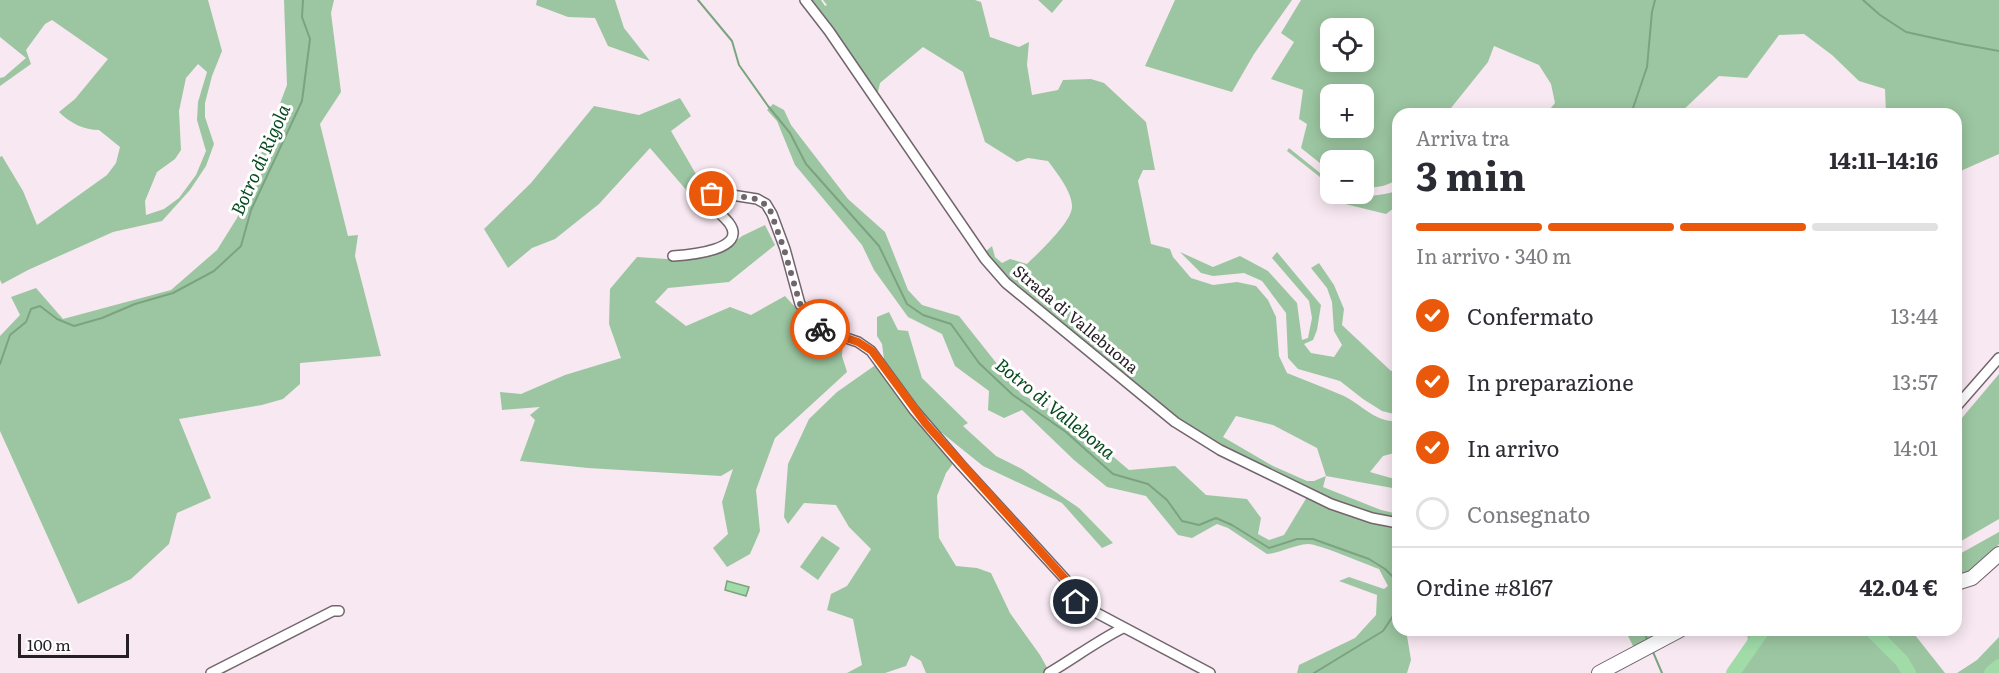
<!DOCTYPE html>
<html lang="it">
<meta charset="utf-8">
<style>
:root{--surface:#fff;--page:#f2f2f3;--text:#2b2b33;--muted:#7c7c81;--line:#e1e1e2;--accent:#ea580c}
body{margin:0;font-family:Literata,serif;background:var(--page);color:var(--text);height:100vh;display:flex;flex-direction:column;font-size:22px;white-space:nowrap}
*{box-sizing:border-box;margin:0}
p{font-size:20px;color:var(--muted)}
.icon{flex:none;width:33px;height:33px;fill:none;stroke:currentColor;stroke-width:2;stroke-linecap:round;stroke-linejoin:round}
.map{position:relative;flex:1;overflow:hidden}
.side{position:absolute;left:1392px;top:108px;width:570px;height:528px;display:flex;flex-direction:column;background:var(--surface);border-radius:18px;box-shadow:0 3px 15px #0003}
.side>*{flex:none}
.fabs{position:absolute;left:1320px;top:18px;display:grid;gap:12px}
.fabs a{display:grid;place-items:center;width:54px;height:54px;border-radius:12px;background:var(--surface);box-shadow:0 3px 15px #0003;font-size:30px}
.scale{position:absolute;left:18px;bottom:15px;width:111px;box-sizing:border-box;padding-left:6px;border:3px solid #262024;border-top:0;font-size:16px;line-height:21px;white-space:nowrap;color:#262024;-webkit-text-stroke:4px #fff;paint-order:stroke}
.pin{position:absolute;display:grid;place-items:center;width:51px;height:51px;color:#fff;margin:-26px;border:3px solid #fff;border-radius:50%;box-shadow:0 2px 6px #0007}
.courier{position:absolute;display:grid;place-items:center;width:60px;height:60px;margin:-30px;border:4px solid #ea580c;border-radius:50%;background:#fff;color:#222;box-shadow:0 2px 8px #0007}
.head em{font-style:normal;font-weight:700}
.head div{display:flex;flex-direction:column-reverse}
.head{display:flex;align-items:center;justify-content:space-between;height:102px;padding:0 24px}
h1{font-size:39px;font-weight:700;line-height:45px}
.bar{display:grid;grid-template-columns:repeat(4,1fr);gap:9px 6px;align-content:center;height:72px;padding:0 24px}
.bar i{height:8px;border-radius:4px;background:var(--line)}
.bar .selected{background:var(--accent)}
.bar p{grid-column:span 4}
.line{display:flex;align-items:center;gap:15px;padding:0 24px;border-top:2px solid var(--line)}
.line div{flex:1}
ol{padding:0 24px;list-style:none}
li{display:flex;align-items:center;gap:18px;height:66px}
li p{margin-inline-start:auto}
li .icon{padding:6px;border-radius:50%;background:var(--accent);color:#fff;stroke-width:4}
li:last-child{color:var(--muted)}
li i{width:33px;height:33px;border:3px solid var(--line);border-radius:50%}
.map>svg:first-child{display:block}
.green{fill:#9cc6a1;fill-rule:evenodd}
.water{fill:#a0dba8;stroke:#7ba380;stroke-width:1.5}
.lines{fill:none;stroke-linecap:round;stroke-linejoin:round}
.stream{stroke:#7ba380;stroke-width:2}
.river{stroke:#a0dba8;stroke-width:14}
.street-casing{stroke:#72656d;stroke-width:12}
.primary-casing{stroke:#72656d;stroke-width:16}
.street{stroke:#fff;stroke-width:9}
.primary{stroke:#fff;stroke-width:14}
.done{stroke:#70666c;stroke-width:6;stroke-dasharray:0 10.8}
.route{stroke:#ea580c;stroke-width:8}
.labels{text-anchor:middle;stroke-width:6;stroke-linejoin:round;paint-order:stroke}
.street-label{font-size:16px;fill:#262024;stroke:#fff}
.water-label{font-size:18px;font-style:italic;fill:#054a1c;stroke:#fff}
</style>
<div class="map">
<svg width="1999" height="673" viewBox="0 0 1999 673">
<rect width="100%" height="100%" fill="#f8e8f2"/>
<!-- green -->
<g class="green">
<path d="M0,0H208L222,51L212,76L205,103V117L214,144L206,166L190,190L162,221L113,232L28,270L2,284L0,280V157L2,156L23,191L37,225L107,175L116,163L120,147L99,130C84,130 70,123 59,112L75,99L108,59L52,20L45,24L26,50L31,64L0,86V78L4,77L26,58L0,37ZM198,64L207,72L198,102L197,120L206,151L196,175L179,198L164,209L146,215L145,201L157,172L175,159L181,150L179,111L186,78Z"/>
<polygon points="284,0 334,0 331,13 341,92 320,124 348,236 358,235 355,256 381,356 300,363 300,384 283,399 262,405 179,419 211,498 177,513 169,544 131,579 78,604 0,431 0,336 20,315 11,297 36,288 63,319 171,290 217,250 237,218 287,85"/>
<polygon points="537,0 615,0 624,28 650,61 608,46 595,18 568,17 536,5"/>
<path d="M806,0H821L825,6L827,5L823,0H975L981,2L990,37L1019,47L1029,42L1027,65L1032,95L1058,90L1063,80L1091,79L1104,83L1146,122L1155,170H1143L1138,181L1151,244L1170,249L1173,257L1191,278L1213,285L1237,282L1256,286L1268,300L1276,317L1279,356L1287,373C1306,381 1326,388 1344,396C1362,405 1376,423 1398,421V452L1383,456L1370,472L1398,480V489L1326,476L1323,487L1381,510L1398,514V518L1368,513L1339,503L1213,442L1170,413L1133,381L1050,316L1000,272L985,252L992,246L995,257L1002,263L1010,259L1027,264C1038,253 1073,221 1072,206C1072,192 1057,173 1048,161L1028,158L1017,162L985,142L963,72L923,47L880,83L876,101ZM1236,416L1273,425L1317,448L1326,476L1314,481H1307L1273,466L1223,437Z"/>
<polygon points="1038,0 1063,0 1052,13"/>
<polygon points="1175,0 1292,0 1254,54 1232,92 1145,66"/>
<path d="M1301,0H1999V154L1956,173V114H1886L1885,89L1859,81L1832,55L1804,34L1779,35L1747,78L1719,76L1679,114H1546L1555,103L1551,84L1539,65L1494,46L1488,62L1451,108L1449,114H1398V179C1387,186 1376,189 1364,186V160H1330V171L1301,148L1307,124L1299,119L1303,90L1271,79L1294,42L1281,33ZM1364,28V62H1330V28ZM1364,94V128H1330V94Z"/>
<polygon points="680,98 691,116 671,131 697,176 694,199 650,148 599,204 555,239 532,248 508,268 484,229 531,183 594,106 639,115"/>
<path d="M773,104L784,110L791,125L848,199L885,232L908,290L922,305L959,316L1021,394L1070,420L1129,470L1175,466L1206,495L1247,499L1261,518L1258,534L1269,540L1284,535L1307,497L1398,525V630H1406L1411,660L1407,673H1297L1299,665L1355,638L1376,615L1377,595L1339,581L1349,577L1384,589L1388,586L1379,569C1365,564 1319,544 1308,544C1293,545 1281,553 1267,554L1228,528L1217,524L1192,538L1178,535L1146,496L1107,487L1074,460L1022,410L1004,418L988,410L989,391L955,366L942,334L908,317L874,270L862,245L795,165L777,121L767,110Z"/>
<polygon points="1289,148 1330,181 1330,191 1325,181 1287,151"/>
<path d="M1398,190V205L1386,214L1337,202L1332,194C1357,193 1374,200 1398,190Z"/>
<polygon points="765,225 775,245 729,282 668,288 655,302 686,326 730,307 751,315 785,296 814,328 843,340 842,356 847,372 775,438 756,490 760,531 750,554 727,567 713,548 728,534 722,502 733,469 721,476 588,468 520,461 535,420 530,415 540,407 502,410 500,392 521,394 565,375 621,358 609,324 610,289 637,257 667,259 706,256 725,250 742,236"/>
<polygon points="1180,252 1213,267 1240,256 1268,271 1297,303 1302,340 1308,338 1312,318 1309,301 1272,258 1277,252 1321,305 1317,330 1313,340 1304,344 1311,353 1334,357 1342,345 1334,331 1332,302 1327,288 1311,268 1319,263 1334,285 1344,309 1342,325 1391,371 1398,368 1398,415 1382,411 1363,399 1340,381 1298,369 1288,358 1286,313 1262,281 1244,273 1213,276 1201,273"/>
<polygon points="889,312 898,330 908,331 922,378 968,423 963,426 996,456 1022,469 1079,508 1113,543 1102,548 1062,503 983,466 942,433 932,437 955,461 946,473 937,496 939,538 956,566 977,568 991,573 1010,613 1040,655 1050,673 926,673 921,661 911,655 906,666 885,673 847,673 862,665 853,619 827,610 831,594 847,586 871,549 849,527 836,505 804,503 788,524 784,517 788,464 809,419 837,392 884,359 882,344 877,336 877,317"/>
<polygon points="1999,374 1999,519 1956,544 1956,425"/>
<polygon points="1999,532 1999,544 1977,568 1956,578 1956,556"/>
<polygon points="822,536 840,548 818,580 800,567"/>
<polygon points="1625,630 1666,630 1634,648"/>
<polygon points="1747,630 1911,630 1945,673 1728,673 1748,642"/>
<polygon points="1999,637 1999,673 1957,673 1977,660"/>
</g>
<!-- water -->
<polygon class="water" points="727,581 749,587 746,596 725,590"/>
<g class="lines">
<!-- stream -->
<g class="stream">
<polyline points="698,0 732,41 739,65 768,106 790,133 806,164 879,246 907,304 923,315 951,324 979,363 1013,395 1066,432 1113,474 1148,484 1167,500 1182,521 1199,525 1216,518 1232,525 1269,548 1297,539 1313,539 1369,559 1385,569 1398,582"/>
<polyline points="1863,0 1880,15 1906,32 1961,44 1999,51"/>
<polyline points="1631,114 1647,67 1652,12 1655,0"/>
<polyline points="0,364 10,335 26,322 31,309 40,306 57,319 74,326 102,318 135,304 173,293 214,271 241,246 251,210 302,101 310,39 302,17 303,0"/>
<polyline points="1643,630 1648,641"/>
<polyline points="1653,652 1662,673"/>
<polyline points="1314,673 1383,631 1395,613 1398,605"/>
</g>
<!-- river -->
<g class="river">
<polyline points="1871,630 1902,661 1909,673"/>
<polyline points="1733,673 1763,630"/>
<polyline points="1991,673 1999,666"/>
</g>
<defs>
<g id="street">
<polyline points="805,0 829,31 985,259 1006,283 1175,422 1220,450 1331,504 1372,518 1398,523"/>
<path d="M673,256C689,255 749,250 729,223C722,214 711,208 709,197L712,194L719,193L757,199L766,204L772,214L785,249L800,304L820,329L858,342L871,351L914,410L961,465L1066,580L1076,602L1210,673"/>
<polyline points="1956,407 1999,358"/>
<polyline points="211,673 333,611 339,611"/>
<path d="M1049,673C1073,659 1097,641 1123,628"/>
</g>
<g id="primary">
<polyline points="1956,583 1972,578 1999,554"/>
<polyline points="1599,673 1680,630"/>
</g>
</defs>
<!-- street casing -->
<use href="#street" class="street-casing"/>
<!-- primary casing -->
<use href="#primary" class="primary-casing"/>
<!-- street -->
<use href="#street" class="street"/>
<!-- primary -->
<use href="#primary" class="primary"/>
</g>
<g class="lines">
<!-- done -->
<polyline class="done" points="712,194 719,193 757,199 769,207 784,249 800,304 820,329"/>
<!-- route -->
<polyline class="route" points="820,329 858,342 872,351 926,424 1066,580 1076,602"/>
</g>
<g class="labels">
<!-- street labels -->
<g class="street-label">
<text transform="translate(1076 319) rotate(40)" y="6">Strada di Vallebuona</text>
</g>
<!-- water labels -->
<g class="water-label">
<text transform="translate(261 160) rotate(-66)" y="6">Botro di Rigola</text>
<text transform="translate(1055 409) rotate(39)" y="6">Botro di Vallebona</text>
</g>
</g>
</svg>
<div class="fabs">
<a><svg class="icon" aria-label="locate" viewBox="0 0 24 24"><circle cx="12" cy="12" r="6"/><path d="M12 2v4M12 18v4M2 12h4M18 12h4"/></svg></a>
<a>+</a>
<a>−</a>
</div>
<div class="scale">100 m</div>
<div class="pin" style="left:712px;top:194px;background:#ea580c"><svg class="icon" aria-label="bag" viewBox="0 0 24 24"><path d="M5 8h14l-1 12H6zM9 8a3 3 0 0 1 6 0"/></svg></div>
<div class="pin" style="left:1076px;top:602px;background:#1f2937"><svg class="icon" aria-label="home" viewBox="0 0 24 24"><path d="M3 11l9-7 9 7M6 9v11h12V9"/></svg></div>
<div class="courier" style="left:820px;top:329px"><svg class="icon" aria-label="bike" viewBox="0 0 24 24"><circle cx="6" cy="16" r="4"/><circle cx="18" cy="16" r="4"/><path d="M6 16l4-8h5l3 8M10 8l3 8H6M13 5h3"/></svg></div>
<section class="side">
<div class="head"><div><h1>3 min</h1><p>Arriva tra</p></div><em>14:11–14:16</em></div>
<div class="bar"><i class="selected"></i><i class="selected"></i><i class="selected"></i><i></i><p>In arrivo · 340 m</p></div>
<ol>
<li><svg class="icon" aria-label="check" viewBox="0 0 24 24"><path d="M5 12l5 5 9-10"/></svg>Confermato<p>13:44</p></li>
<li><svg class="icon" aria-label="check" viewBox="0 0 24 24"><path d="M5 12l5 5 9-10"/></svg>In preparazione<p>13:57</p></li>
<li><svg class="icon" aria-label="check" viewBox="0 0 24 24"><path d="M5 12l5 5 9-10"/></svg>In arrivo<p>14:01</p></li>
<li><i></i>Consegnato</li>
</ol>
<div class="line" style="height:78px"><div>Ordine #8167</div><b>42.04 €</b></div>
</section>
</div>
